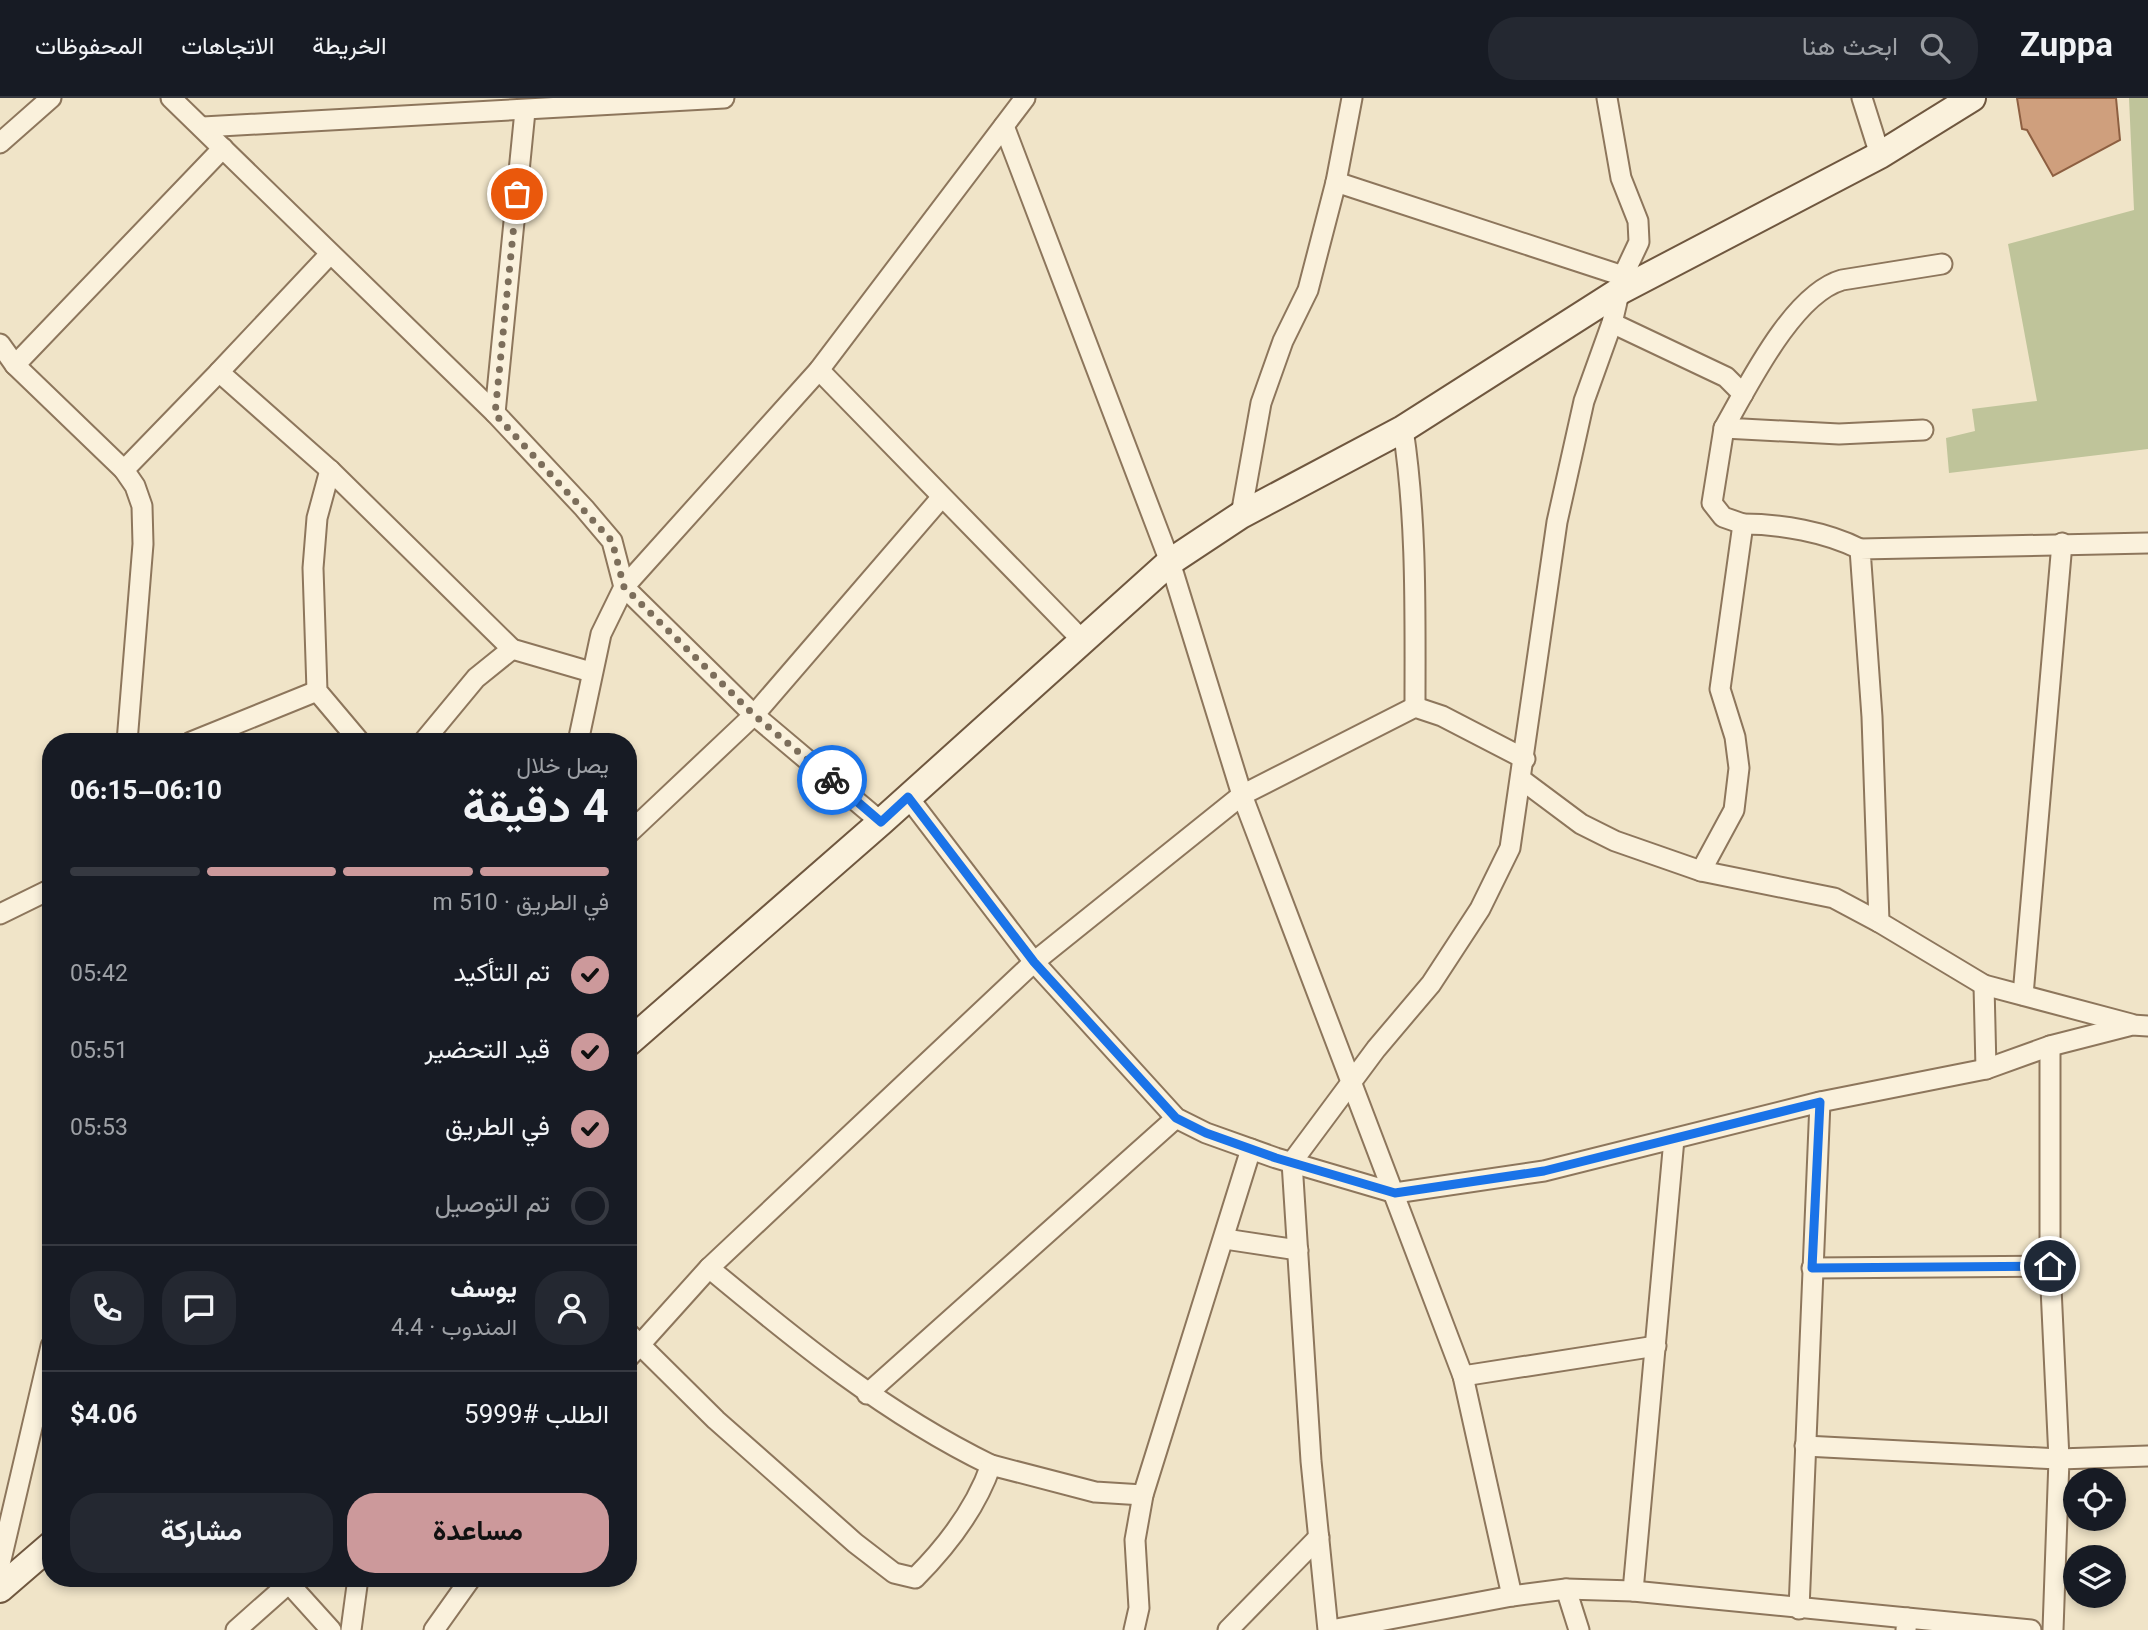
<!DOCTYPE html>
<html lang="ar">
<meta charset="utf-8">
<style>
:root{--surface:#171b24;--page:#242831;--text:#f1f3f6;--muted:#9ea1a6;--line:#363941;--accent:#cc999b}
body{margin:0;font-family:Georgia,Vazirmatn,serif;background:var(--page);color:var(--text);direction:rtl;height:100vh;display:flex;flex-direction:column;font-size:26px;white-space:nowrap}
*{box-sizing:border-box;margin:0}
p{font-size:23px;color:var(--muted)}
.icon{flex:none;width:38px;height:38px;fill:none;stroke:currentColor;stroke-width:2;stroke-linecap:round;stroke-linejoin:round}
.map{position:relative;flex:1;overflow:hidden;direction:ltr}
.panel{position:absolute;left:42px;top:635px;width:595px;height:854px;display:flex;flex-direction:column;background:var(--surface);border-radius:28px;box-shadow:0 4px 10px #0003;direction:rtl}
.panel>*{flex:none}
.fabs{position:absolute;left:2063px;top:1370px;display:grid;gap:14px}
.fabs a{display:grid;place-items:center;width:63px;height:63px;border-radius:50%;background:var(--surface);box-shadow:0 4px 10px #0003;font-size:35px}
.pin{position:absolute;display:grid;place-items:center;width:60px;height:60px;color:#fff;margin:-30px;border:4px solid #fff;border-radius:50%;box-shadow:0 2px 7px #0007}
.courier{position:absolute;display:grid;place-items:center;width:70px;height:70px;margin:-35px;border:5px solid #1a73e8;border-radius:50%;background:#fff;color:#222;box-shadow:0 2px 9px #0007}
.head em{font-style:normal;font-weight:700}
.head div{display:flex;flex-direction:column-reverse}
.head{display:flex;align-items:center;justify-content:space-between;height:119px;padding:0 28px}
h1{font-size:46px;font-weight:700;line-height:52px}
.bar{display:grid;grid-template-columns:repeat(4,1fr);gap:10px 7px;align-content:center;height:84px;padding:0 28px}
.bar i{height:9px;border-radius:5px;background:var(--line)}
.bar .on{background:var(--accent)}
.bar p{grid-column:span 4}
.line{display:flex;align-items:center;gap:18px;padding:0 28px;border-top:2px solid var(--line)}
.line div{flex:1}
.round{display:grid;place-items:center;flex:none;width:74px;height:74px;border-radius:28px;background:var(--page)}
ol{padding:0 28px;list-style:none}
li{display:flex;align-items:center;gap:21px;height:77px}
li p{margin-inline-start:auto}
li .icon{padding:7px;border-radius:50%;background:var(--accent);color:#111;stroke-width:4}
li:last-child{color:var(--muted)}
li i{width:38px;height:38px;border:4px solid var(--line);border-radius:50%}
.cta{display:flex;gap:14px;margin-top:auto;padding:14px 28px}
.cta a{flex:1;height:80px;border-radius:28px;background:var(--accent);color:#111;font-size:28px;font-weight:700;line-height:80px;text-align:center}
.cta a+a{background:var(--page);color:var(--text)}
header{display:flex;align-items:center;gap:42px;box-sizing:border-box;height:98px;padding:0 35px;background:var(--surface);border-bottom:2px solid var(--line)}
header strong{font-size:33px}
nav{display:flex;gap:38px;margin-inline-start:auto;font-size:24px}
.search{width:490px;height:63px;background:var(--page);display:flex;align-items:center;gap:18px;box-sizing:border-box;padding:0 24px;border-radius:28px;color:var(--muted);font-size:26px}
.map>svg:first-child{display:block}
.cemetery{fill:#bfc49a}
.building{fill:#cf9f7d;stroke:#8d5f41;stroke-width:2}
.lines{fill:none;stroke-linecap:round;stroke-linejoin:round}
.street-casing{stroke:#8d765c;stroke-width:23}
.secondary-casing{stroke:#6f573f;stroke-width:30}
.street{stroke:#faf1dc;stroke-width:19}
.secondary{stroke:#faf1dc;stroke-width:26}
.done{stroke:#7c6e5b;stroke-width:7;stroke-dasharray:0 12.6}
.route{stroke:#1a73e8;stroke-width:9}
</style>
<header>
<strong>Zuppa</strong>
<div class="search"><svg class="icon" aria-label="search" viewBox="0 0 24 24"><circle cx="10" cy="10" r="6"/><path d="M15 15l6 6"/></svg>ابحث هنا</div>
<nav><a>الخريطة</a><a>الاتجاهات</a><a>المحفوظات</a></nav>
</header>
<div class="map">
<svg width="2148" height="1532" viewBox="0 0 2148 1532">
<rect width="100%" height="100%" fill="#f0e4c8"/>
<!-- cemetery -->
<polygon class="cemetery" points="2129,0 2148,0 2148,351 1949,375 1946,340 1975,333 1972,311 2037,303 2008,146 2134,112"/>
<!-- building -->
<polygon class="building" points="2017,0 2116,0 2120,42 2053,78 2027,32 2022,31"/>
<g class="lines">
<defs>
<g id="street">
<polyline points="171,0 495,315 584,410 612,443 624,489 754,617 881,724"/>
<polyline points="1862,0 1880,57"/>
<polyline points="1004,28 1170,464 1242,697 1463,1278 1512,1498 1566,1491 1633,1493 1907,1520 1906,1532"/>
<polyline points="203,29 724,0"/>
<polyline points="0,45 51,0"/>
<polyline points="1336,84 1623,178"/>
<polyline points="330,156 219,274 330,372 512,551 591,574"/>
<polyline points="1612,225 1726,279 1743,296"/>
<polyline points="0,246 15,267 124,372"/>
<polyline points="15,267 223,50"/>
<polyline points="819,272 1084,544"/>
<polyline points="495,315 525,13"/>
<path d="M1403,331C1417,423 1415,516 1415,609"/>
<path d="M1923,332L1839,336L1724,330C1749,286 1793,196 1842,182L1942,166"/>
<polyline points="330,372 317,420 313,470 317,593 360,644"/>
<polyline points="1241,417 1261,305 1283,243 1308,192 1336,84 1352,0"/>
<path d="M1743,426C1781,426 1826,434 1860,451"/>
<polyline points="127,644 143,446 142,408 135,388 124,372 219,274"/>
<polyline points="191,644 317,593"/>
<polyline points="423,644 476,580 512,551"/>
<polyline points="578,644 601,536 624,489 819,272 1025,0"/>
<polyline points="1522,682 1581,726 1615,743 1701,773 1834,800 1879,824"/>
<polyline points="908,699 1034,864 1176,1020 1206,1035 1276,1060 1395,1095 1544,1073 1820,1004 1986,971 2050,948 2132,927 2148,928"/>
<polyline points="628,736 754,617 941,400"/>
<polyline points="1701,773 1734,712 1739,670 1735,639 1720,591 1743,426 1723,419 1712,405 1724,330"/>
<polyline points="0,816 51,791"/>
<polyline points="1984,887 1986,971"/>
<polyline points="2023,897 2062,445"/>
<polyline points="2131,926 1984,887 1879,824 1872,619 1860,451 2148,445"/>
<polyline points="1225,1141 1298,1152"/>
<path d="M709,1170C798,1244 886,1316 991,1367"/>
<polyline points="1812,1170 2050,1168"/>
<path d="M628,1235L716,1322L855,1445L894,1475L915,1480C947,1448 976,1410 991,1367L1095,1394L1143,1397"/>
<polyline points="628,1260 709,1170 1034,864 1242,697 1415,609 1442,618 1525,661"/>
<polyline points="1463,1278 1656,1248"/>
<polyline points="867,1296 1176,1020"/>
<polyline points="1805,1348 2059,1361 2050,1168 2050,948"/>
<polyline points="0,1466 51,1248"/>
<polyline points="284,1480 331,1532"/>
<polyline points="1566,1491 1579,1532"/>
<polyline points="1633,1493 1674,1041"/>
<polyline points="1799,1511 1820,1004"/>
<polyline points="1907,1520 2031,1532"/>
<polyline points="236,1532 288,1486"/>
<polyline points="351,1532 358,1480"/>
<polyline points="434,1532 471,1480"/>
<polyline points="1134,1532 1139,1510 1135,1442 1143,1397 1251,1051"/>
<polyline points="1228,1532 1319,1439"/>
<polyline points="1328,1532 1311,1363 1292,1064 1376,951 1431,886 1480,811 1510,750 1557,424 1584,303 1612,225 1623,178 1639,144 1638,123 1621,80 1607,0"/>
<polyline points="1331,1532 1512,1498"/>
<polyline points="2053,1532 2059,1361 2148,1358"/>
</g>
<g id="secondary">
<polyline points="628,945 881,724 1170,464 1241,417 1403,331 1618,194 1880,57 1972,0"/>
<polyline points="0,1491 51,1447"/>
</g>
</defs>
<!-- street casing -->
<use href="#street" class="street-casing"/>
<!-- secondary casing -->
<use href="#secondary" class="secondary-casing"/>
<!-- street -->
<use href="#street" class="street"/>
<!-- secondary -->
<use href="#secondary" class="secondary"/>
</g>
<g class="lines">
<!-- done -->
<polyline class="done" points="517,96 495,316 612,443 624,489 754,617 832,682"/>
<!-- route -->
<polyline class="route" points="832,682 881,724 908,699 1034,864 1176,1020 1206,1035 1276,1060 1395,1095 1544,1073 1820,1004 1812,1170 2050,1168"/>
</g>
</svg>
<div class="fabs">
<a><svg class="icon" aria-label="locate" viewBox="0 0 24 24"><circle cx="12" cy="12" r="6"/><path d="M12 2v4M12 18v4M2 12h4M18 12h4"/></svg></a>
<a><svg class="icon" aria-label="layers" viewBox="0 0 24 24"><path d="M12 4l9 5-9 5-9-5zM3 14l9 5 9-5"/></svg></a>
</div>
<div class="pin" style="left:517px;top:96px;background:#ea580c"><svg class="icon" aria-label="bag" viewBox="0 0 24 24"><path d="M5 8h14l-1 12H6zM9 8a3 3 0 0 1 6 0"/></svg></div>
<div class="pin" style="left:2050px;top:1168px;background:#1f2937"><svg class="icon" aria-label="home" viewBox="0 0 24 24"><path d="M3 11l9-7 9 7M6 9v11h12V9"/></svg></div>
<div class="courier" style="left:832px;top:682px"><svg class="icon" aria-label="bike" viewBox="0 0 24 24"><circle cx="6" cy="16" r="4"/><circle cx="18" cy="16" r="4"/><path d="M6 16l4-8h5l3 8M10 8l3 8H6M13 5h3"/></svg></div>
<section class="panel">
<div class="head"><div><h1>4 دقيقة</h1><p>يصل خلال</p></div><em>06:10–06:15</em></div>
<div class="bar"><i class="on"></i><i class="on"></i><i class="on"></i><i></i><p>في الطريق · 510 m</p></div>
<ol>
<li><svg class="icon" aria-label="check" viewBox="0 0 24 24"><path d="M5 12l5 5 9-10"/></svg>تم التأكيد<p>05:42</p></li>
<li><svg class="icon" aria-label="check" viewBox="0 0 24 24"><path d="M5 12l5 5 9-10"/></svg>قيد التحضير<p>05:51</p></li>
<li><svg class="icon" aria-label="check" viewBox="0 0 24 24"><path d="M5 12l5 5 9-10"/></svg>في الطريق<p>05:53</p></li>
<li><i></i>تم التوصيل</li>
</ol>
<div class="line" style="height:126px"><a class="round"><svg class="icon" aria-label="person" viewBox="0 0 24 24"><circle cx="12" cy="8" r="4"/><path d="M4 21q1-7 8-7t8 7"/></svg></a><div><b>يوسف</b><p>المندوب · 4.4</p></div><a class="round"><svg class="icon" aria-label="chat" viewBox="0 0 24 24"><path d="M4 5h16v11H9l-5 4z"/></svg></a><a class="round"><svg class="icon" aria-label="phone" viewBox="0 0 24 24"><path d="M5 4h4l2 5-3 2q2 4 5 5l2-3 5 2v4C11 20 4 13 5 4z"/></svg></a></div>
<div class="line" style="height:91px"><div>الطلب #5999</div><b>$4.06</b></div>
<div class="cta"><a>مساعدة</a><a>مشاركة</a></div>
</section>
</div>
